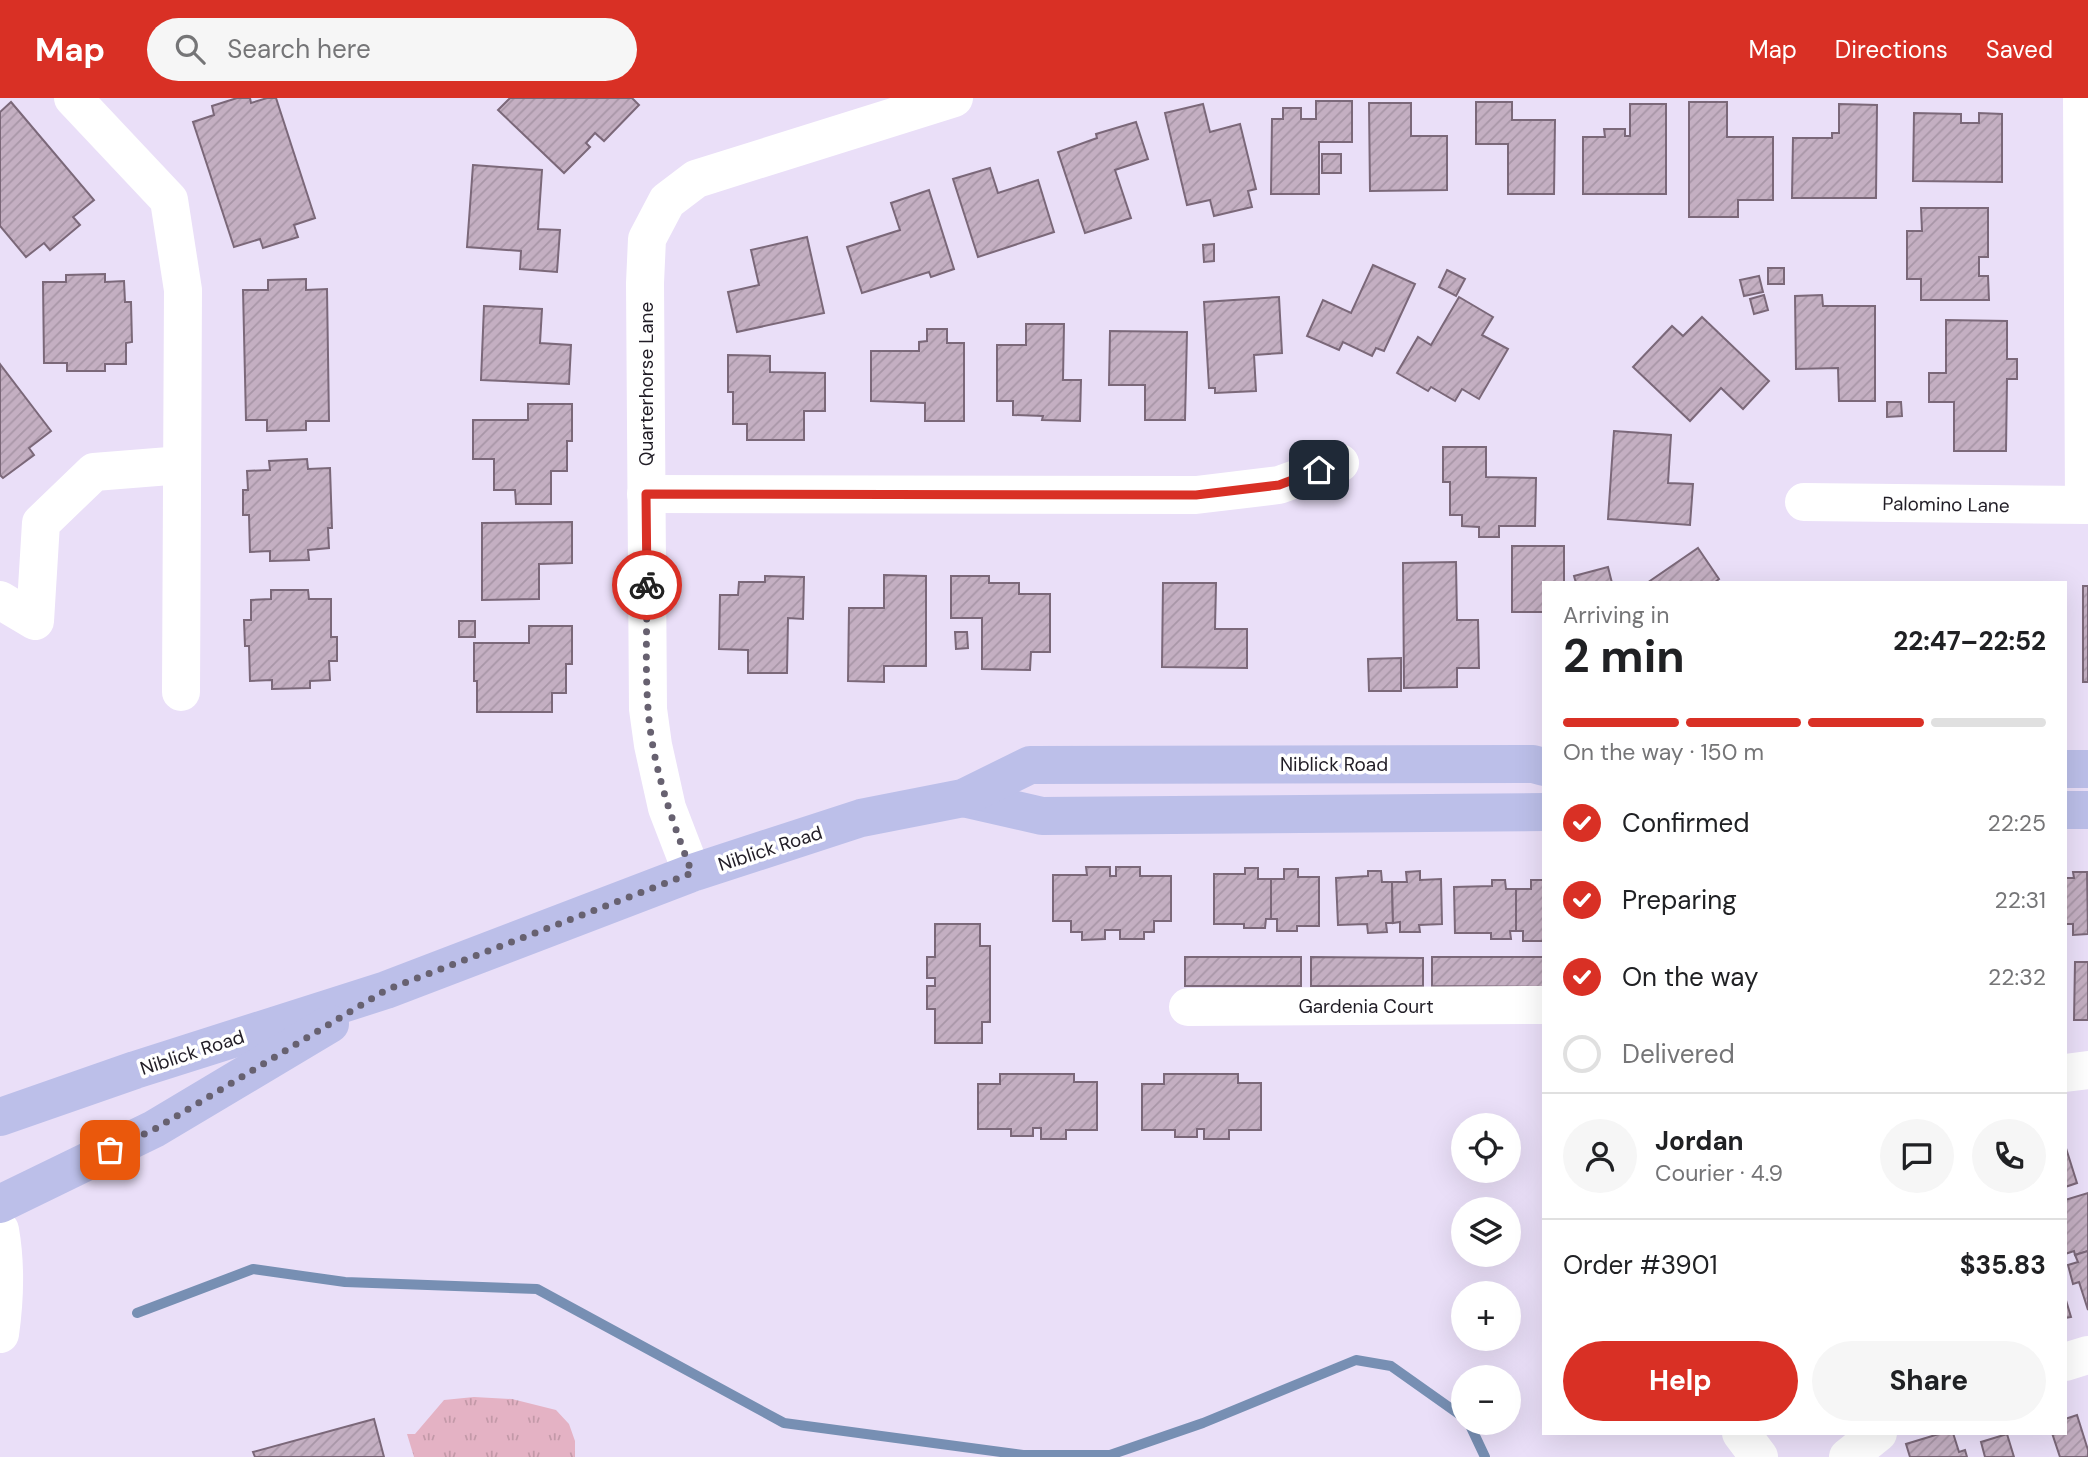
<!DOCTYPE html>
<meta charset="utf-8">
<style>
:root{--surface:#fff;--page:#f6f6f6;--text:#202124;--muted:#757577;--line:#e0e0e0;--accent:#d93025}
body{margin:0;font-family:"DM Sans",sans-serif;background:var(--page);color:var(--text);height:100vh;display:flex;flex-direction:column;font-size:26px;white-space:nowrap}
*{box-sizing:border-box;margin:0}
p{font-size:23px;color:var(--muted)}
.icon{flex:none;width:38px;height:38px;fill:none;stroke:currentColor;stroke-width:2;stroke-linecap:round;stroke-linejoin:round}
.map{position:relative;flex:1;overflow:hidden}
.drawer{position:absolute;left:1542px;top:483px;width:525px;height:854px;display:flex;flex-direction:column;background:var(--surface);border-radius:0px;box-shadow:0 7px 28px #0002}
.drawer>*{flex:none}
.fabs{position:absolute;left:1451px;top:1015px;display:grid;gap:14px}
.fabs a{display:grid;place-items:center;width:70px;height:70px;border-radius:50%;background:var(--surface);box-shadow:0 7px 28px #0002;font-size:35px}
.pin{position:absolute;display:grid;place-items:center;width:60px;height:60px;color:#fff;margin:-30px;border-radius:14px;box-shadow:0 4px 10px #0006}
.courier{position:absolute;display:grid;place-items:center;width:70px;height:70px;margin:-35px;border:5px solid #d93025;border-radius:50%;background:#fff;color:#222;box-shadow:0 2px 9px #0007}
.overview em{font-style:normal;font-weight:700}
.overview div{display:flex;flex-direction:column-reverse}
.overview{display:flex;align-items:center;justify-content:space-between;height:119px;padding:0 21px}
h1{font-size:46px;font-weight:700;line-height:52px}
.bar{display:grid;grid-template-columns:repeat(4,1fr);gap:10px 7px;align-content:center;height:84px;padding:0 21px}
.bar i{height:9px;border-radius:5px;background:var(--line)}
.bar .current{background:var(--accent)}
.bar p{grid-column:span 4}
.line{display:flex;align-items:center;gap:18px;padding:0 21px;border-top:2px solid var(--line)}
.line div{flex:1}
.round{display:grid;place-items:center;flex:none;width:74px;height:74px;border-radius:37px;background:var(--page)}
ol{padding:0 21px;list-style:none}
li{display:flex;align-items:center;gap:21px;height:77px}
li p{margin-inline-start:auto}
li .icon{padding:7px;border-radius:50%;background:var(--accent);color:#fff;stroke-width:4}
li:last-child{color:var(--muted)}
li i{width:38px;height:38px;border:4px solid var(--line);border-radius:50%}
.cta{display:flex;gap:14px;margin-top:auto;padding:14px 21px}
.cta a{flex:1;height:80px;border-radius:42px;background:var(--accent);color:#fff;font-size:28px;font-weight:700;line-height:80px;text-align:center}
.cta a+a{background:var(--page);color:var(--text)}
header{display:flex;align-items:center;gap:42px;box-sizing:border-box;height:98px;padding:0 35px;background:var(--accent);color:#fff}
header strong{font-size:33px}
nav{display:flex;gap:38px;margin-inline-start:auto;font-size:24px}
.search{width:490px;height:63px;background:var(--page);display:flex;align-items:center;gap:18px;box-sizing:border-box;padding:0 24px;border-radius:38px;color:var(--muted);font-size:26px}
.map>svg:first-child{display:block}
.grass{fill:url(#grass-tufts)}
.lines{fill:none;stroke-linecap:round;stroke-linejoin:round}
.stream{stroke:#778fb3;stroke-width:10}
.building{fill:url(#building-hatch);stroke:#7b6879;stroke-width:2}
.minor{stroke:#fff;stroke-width:38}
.major{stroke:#bcbfe9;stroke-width:38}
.done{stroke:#676170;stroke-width:7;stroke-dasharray:0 12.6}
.route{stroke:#d93025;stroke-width:9}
.labels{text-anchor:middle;stroke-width:7;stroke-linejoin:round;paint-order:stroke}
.street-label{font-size:19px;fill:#211d26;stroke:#fff}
</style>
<header>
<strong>Map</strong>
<div class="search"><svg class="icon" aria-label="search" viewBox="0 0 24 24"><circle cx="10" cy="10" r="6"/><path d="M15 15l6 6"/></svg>Search here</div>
<nav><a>Map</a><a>Directions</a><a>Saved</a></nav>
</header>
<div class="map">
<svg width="2088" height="1359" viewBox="0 0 2088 1359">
<defs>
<pattern id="grass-tufts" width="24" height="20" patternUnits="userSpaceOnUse" patternTransform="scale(1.75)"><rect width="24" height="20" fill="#e4b2c4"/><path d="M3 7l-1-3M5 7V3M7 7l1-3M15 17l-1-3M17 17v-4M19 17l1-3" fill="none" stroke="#c399a8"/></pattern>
<pattern id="building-hatch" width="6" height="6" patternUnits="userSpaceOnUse" patternTransform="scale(1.75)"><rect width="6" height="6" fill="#c4afc2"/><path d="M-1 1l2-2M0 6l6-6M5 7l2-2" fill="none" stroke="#a896a7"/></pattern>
</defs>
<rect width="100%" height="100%" fill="#eadff8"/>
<!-- grass -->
<polygon class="grass" points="474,1299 512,1301 556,1312 569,1326 575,1343 575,1359 414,1359 407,1336 415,1336 444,1302"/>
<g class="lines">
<!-- stream -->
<g class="stream">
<polyline points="137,1215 253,1171 345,1184 537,1191 784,1325 1023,1357 1110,1357 1203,1325 1356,1262 1391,1268 1463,1319"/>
<polyline points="1469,1325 1485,1359"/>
</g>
</g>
<!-- building -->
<g class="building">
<polygon points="237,0 250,0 251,5 267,0 276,0 315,120 294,127 298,139 263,150 260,141 234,149 193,24 214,17 212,8"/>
<polygon points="510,0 632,0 639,7 604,43 595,35 586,45 590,49 564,75 498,12"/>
<polygon points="1316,3 1352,3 1352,44 1319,44 1319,96 1271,96 1272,21 1283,21 1283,10 1301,10 1301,21 1316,21"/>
<polygon points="11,4 94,102 73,119 80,127 50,152 44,145 26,159 0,128 0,14"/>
<polygon points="1476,4 1512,4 1512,22 1555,22 1554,96 1508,96 1508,46 1476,46"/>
<polygon points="1689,4 1727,4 1727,39 1773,39 1773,102 1738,102 1738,119 1689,119"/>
<polygon points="1369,5 1411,5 1411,38 1447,38 1447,92 1370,93"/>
<polygon points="1203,6 1210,34 1240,26 1256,91 1248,93 1252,109 1214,118 1210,102 1187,107 1165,15"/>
<polygon points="1630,6 1666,6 1666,96 1583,96 1583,39 1605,39 1604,31 1625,31 1625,38 1630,38"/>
<polygon points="1839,6 1877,7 1876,100 1792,100 1793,40 1832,40 1832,35 1839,35"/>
<polygon points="1914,15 1961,16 1961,25 1979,25 1979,15 2002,16 2002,84 1913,83"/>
<polygon points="1136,24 1148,61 1115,72 1131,120 1085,135 1058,54 1097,40 1096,36"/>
<rect x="1322" y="56" width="19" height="19"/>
<polygon points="473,67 542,72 538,131 560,132 557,174 520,171 521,153 467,149"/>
<polygon points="990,70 998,95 1038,82 1054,134 978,159 953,81"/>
<polygon points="929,92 954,171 931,179 929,174 862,195 847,149 900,132 891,105"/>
<polygon points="1921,110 1988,110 1988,159 1979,159 1979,178 1988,178 1989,202 1921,202 1921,181 1907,181 1907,133 1922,133"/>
<polygon points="807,139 824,215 737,234 728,194 759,187 751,152"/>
<polygon points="1214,146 1214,163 1204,164 1203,147"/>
<polygon points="1373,167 1415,186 1384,253 1376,250 1372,258 1343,244 1339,252 1307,238 1323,202 1351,215"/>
<rect x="1768" y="170" width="16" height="16"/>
<polygon points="1447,172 1465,181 1456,198 1439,189"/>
<polygon points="105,176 105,184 124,183 125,204 131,204 132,244 126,245 126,266 105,266 105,273 67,273 67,265 44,265 43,184 66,184 66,177"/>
<polygon points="1759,178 1763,194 1744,198 1740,182"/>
<polygon points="306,181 306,192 327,191 329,323 306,323 306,332 267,333 267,322 246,322 243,192 268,192 268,182"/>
<polygon points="1764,197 1768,212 1754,216 1750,201"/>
<polygon points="1822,197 1823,208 1875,208 1875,303 1839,303 1838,270 1796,271 1795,198"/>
<polygon points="1279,199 1282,255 1254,257 1256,293 1215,295 1215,290 1209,290 1204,204"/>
<polygon points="1459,199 1493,219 1482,237 1508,251 1479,301 1462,291 1455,303 1431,289 1428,293 1397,275 1418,239 1431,247"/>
<polygon points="484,208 542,211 540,245 571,247 569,286 481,282"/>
<polygon points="1702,219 1769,283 1743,311 1721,290 1690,323 1633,269 1672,228 1683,238"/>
<polygon points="1946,222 2007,223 2007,261 2017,261 2017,281 2007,281 2006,353 1954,353 1954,304 1929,304 1929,275 1946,275"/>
<polygon points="1026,226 1064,226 1063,282 1081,282 1080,323 1042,322 1043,318 1013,317 1013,303 997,303 997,247 1026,247"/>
<polygon points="927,231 947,231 947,245 964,245 964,323 925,323 925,305 871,303 871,253 919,253 919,244 927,243"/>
<polygon points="1110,233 1187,234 1185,322 1145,322 1145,287 1109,287"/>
<polygon points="728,257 770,258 770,274 825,275 825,313 804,313 804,342 747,342 747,326 733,326 733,294 728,294"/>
<polygon points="0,266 51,333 29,350 34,357 3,380 0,377"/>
<polygon points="1887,304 1901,304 1902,318 1887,319"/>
<polygon points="528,306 572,306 572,343 567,343 567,373 551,373 551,406 516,406 515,392 494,392 494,361 473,361 473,322 528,322"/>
<polygon points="1614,333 1671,337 1668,385 1693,386 1690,427 1608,421"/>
<polygon points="1443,349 1486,349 1486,379 1536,380 1535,428 1499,428 1499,439 1479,439 1479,429 1462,428 1462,417 1450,417 1450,384 1443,384"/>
<polygon points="307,361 308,371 330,370 332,430 328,430 329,450 308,452 309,462 270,463 270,453 250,454 249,417 243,417 243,392 248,392 247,373 270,372 269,363"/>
<polygon points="572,424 572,465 539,466 539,501 482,502 482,425"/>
<polygon points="1512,448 1564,448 1564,485 1544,485 1544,514 1512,514"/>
<polygon points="1698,450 1719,481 1714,485 1647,485"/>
<polygon points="1456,464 1457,522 1478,522 1479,570 1457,570 1457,589 1404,590 1403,465"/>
<polygon points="1608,469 1612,485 1576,485 1574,478"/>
<polygon points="884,477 926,478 926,568 884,568 884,584 848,583 849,510 884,510"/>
<polygon points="765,478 804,479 803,521 788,520 787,575 748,575 748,552 719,551 720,497 738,497 739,484 765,484"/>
<polygon points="951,478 989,478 989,485 1019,485 1019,496 1050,496 1050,554 1031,554 1030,572 982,571 982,520 951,520"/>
<polygon points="1163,485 1216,485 1215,531 1247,531 1247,570 1162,569"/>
<rect x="2083" y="488" width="5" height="96"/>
<polygon points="271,492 308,492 309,501 331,501 331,539 337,539 337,563 329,563 330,582 310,583 310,590 272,591 272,582 250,583 249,548 245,548 244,522 251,522 251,502 271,501"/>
<rect x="459" y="523" width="16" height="16"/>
<polygon points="529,528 572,528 572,566 566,566 566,595 552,595 552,614 477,614 477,583 474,583 474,545 529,545"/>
<polygon points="955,534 967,534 968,550 956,551"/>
<polygon points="1401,560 1401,593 1369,593 1368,561"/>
<polygon points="1086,769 1110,769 1110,778 1116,778 1116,769 1140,769 1140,778 1171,778 1171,823 1154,823 1154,834 1144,834 1144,841 1120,841 1120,832 1105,832 1105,841 1082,842 1082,834 1071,834 1071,823 1053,823 1053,777 1087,777"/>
<polygon points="1245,770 1258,770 1258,781 1271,781 1271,821 1266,821 1265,830 1244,830 1244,826 1214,826 1214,776 1245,776"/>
<polygon points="1284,771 1298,771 1298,779 1319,779 1319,828 1297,828 1297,833 1277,833 1277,821 1271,821 1271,781 1284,781"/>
<polygon points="1368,773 1381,773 1382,784 1392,784 1393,825 1386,825 1387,834 1368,835 1367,826 1338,827 1336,780 1368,778"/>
<polygon points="1420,773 1420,782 1441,781 1442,826 1419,827 1420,834 1400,834 1400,824 1393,825 1392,784 1407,784 1406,774"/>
<polygon points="2073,774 2087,774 2088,836 2073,837 2073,826 2065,826 2065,780 2074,780"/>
<polygon points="1492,782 1505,782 1506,791 1516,791 1516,833 1510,833 1511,841 1491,841 1491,835 1455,835 1454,789 1492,788"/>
<polygon points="1531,782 1544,782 1544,843 1523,843 1523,833 1516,833 1516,791 1531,791"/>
<polygon points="935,826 980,826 980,848 990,848 990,924 982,924 982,945 935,945 935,911 927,911 927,888 935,888 935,880 927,880 927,859 935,859"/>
<rect x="1185" y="859" width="116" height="29"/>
<polygon points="1311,859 1423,860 1423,888 1311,888"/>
<polygon points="1432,859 1544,859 1544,889 1432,888"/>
<polygon points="2075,864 2088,864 2088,922 2074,922"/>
<polygon points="1000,976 1074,976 1074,984 1097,984 1097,1032 1066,1032 1066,1041 1041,1041 1041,1030 1033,1030 1033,1038 1011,1038 1011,1031 978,1031 978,986 1000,986"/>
<polygon points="1164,976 1238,976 1238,985 1261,985 1261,1032 1229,1032 1229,1041 1204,1041 1204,1031 1197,1031 1197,1039 1175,1039 1175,1032 1142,1032 1142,986 1164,986"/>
<polygon points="2065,1047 2077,1085 2065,1089"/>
<polygon points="2088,1095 2088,1153 2075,1157 2074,1153 2065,1156 2065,1102"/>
<polygon points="2088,1153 2088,1212 2079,1184 2073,1186 2068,1167 2078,1164 2075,1157"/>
<polygon points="2065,1199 2071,1219 2065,1220"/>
<polygon points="2077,1317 2088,1352 2088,1359 2060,1359 2052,1335 2065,1335 2065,1321"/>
<polygon points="374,1321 384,1359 255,1359 253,1354"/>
<polygon points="1942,1335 1953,1335 1959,1354 1965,1352 1967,1359 1910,1359 1906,1346"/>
<polygon points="2007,1336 2014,1359 1985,1359 1981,1344"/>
</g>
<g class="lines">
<!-- minor -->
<g class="minor">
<polyline points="73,0 169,102 183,192 181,594"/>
<polyline points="2082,0 2084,407"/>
<polyline points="646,396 1196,397 1279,387 1340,365"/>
<polyline points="1804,404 2088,407"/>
<polyline points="0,502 35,523 41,425 94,374 182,367"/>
<polyline points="692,775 667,710 653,647 648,611 645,185 647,141 667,103 696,81 954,0"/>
<polyline points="1188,909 1544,907"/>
<polyline points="2065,975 2088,972"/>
<path d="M0,1132C6,1166 5,1201 0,1236"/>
<polyline points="2065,1264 2088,1257"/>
<polyline points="1741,1335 1759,1359"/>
<polyline points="1848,1359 1878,1335"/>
</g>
<!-- major -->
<g class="major">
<polyline points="2065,671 2088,671"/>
<polyline points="963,700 1042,718 1544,714"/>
<polyline points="2065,712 2088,712"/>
<polyline points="0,1019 135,972 386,892 692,775 861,720 963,700 1030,667 1533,666 1544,669"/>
<polyline points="0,1106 154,1031 330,926"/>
</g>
</g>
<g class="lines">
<!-- done -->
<path class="done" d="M110,1052L155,1031L386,892L692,775C672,722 652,668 648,610C645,570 647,528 647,487"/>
<!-- route -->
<polyline class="route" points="647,487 646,396 1196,397 1279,387 1319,372"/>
</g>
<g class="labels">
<!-- street labels -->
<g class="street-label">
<text transform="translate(646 286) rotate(-90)" y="7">Quarterhorse Lane</text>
<text transform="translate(1946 406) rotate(1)" y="7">Palomino Lane</text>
<text x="1334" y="673">Niblick Road</text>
<text transform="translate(770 750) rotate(-18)" y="7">Niblick Road</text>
<text x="1366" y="915">Gardenia Court</text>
<text transform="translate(192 954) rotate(-18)" y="7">Niblick Road</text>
</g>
</g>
</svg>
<div class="fabs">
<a><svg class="icon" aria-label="locate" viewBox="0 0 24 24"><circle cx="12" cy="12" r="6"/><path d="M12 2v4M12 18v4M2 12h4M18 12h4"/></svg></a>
<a><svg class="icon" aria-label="layers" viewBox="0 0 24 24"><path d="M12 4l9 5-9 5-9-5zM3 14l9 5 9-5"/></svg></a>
<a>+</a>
<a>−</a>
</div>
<div class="pin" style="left:110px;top:1052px;background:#ea580c"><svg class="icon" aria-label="bag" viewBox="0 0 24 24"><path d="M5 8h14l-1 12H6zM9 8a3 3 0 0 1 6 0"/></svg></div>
<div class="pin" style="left:1319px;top:372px;background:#1f2937"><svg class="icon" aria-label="home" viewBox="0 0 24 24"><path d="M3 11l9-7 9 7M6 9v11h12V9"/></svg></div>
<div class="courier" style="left:647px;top:487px"><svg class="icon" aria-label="bike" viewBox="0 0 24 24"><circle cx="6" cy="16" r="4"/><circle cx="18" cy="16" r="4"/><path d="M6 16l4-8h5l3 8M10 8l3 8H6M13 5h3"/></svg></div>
<section class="drawer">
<div class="overview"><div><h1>2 min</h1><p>Arriving in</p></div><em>22:47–22:52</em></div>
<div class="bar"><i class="current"></i><i class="current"></i><i class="current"></i><i></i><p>On the way · 150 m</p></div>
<ol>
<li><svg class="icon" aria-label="check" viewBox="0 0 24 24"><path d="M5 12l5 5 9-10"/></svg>Confirmed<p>22:25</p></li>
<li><svg class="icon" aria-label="check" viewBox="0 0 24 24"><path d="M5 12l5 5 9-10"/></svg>Preparing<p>22:31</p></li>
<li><svg class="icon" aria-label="check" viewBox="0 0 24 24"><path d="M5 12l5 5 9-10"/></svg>On the way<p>22:32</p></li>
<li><i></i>Delivered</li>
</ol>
<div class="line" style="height:126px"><a class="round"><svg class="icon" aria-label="person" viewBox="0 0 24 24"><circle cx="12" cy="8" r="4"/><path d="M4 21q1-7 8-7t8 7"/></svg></a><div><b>Jordan</b><p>Courier · 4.9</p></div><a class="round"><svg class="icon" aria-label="chat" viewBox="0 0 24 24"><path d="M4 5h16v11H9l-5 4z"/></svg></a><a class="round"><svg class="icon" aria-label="phone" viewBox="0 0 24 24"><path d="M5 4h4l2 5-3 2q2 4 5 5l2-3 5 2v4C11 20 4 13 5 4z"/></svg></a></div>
<div class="line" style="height:91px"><div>Order #3901</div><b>$35.83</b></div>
<div class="cta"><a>Help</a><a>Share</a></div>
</section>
</div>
